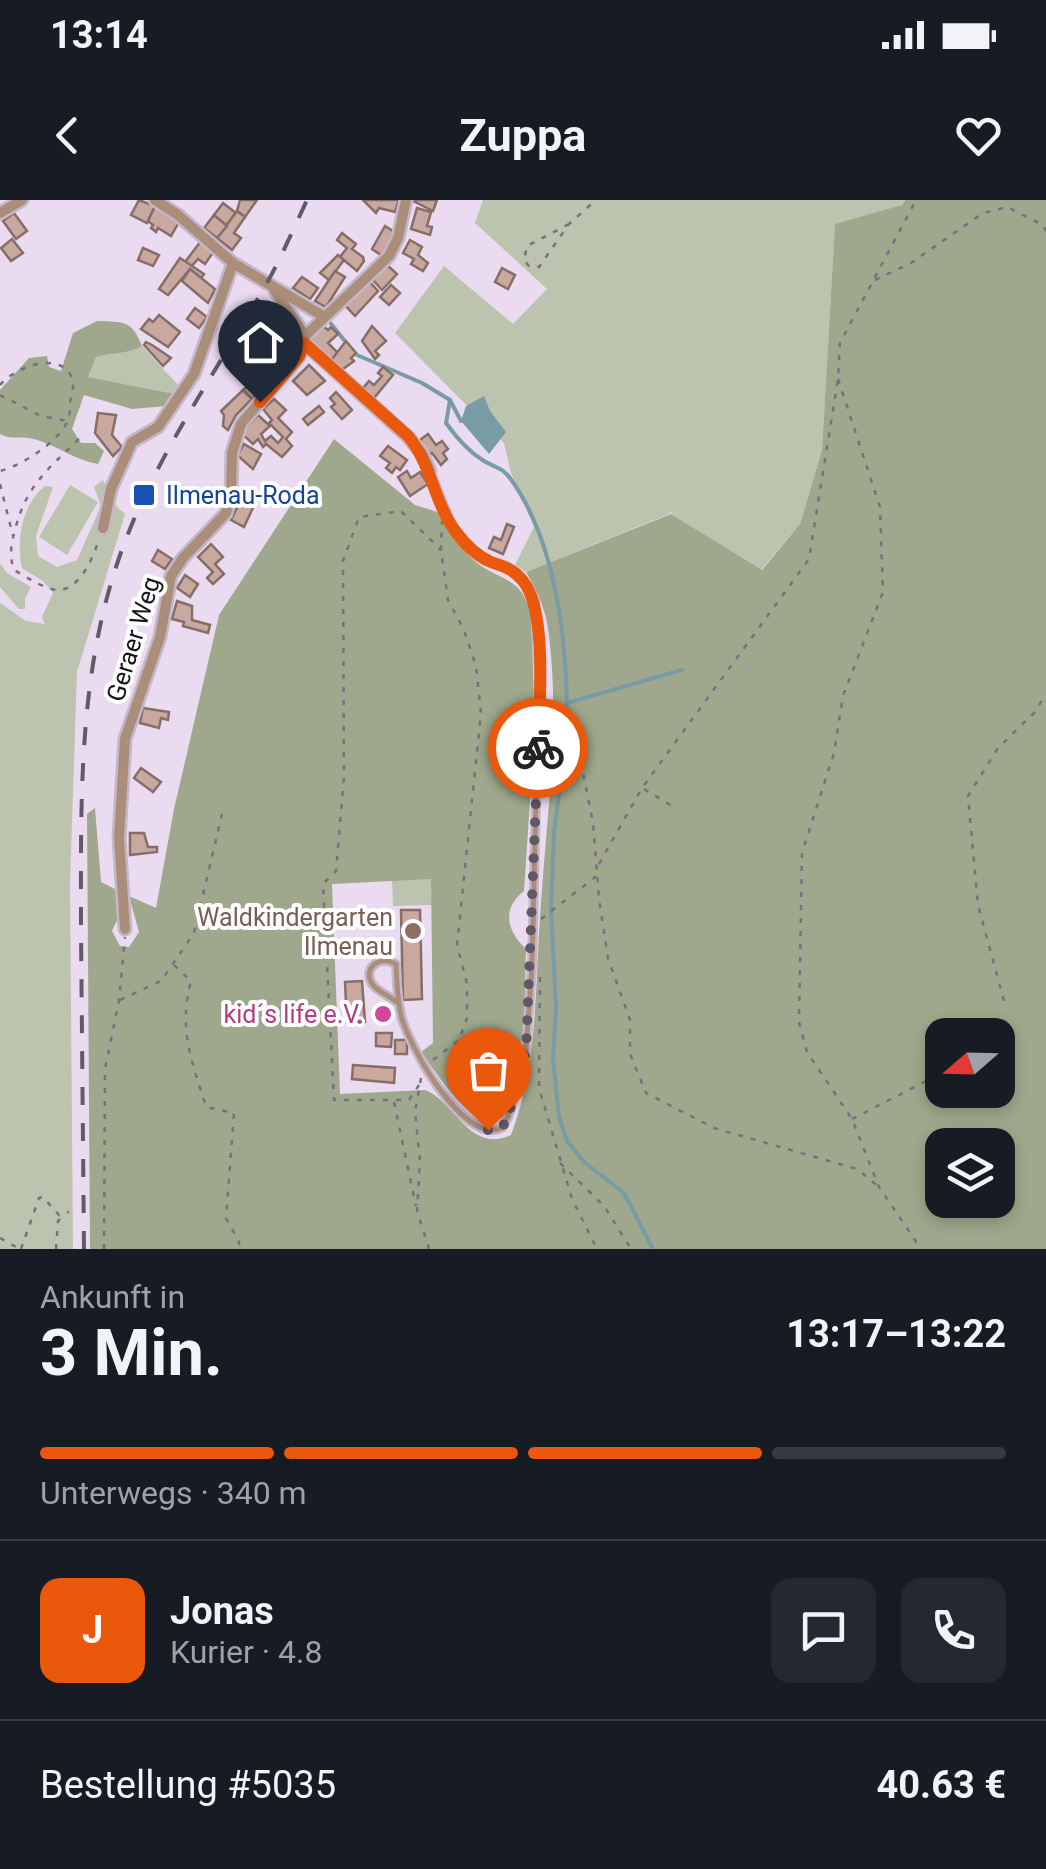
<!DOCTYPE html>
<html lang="de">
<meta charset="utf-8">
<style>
:root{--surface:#171b24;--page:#242831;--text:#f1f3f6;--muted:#9ea1a6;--line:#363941;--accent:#ea580c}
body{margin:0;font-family:Roboto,sans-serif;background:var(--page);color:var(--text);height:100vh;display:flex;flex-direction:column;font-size:38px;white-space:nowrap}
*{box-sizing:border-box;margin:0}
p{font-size:32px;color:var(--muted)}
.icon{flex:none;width:55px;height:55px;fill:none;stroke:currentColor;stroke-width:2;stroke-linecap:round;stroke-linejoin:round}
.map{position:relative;height:1049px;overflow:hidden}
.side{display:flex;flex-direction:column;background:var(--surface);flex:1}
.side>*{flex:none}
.needle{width:65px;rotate:250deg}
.tools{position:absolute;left:925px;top:818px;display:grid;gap:20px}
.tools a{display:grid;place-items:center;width:90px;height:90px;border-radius:20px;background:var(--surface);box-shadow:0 5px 15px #0003;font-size:50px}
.pin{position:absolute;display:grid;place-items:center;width:85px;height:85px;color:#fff;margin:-102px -42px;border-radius:50% 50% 50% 0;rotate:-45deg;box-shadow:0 0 10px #0007}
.pin .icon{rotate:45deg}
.courier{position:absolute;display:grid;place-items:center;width:100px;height:100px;margin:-50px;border:8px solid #ea580c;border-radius:50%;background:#fff;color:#222;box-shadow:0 2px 12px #0007}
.headline em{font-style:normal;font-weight:700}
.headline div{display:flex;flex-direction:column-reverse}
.headline{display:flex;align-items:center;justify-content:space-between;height:170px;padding:0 40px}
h1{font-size:65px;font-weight:700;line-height:75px}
.bar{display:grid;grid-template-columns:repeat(4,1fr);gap:15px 10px;align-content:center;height:120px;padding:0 40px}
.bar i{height:12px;border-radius:8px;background:var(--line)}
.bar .active{background:var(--accent)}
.bar p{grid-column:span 4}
.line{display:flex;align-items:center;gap:25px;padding:0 40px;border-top:2px solid var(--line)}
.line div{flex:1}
.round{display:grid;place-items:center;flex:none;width:105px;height:105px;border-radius:20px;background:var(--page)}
.status{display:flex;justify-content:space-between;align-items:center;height:70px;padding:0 50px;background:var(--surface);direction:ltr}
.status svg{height:28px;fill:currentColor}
header{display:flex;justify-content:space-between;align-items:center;height:130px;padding:0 40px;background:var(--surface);font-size:45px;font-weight:700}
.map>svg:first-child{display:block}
.green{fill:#bcc3ae}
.forest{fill:#9fa88c;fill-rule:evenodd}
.water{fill:#799ba6}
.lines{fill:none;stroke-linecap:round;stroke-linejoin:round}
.stream{stroke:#799ba6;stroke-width:4}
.building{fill:#c9a8a0;stroke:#866e68;stroke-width:2.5}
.lane-casing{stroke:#c4b7ca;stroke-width:10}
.street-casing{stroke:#c4b7ca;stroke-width:15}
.path{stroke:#79707e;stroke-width:2.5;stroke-dasharray:5 8;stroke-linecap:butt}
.lane{stroke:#ab8e7a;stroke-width:5}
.street{stroke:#ab8e7a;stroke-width:10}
.rail{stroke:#635a67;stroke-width:4;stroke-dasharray:18 18;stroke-linecap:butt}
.done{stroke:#615865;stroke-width:10;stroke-dasharray:0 18}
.route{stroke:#ea580c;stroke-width:12}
.transit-dot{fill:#1a4fb4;stroke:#fff;stroke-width:4}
.education-dot{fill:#8d6e63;stroke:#fff;stroke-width:4}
.hotel-dot{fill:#d1479c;stroke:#fff;stroke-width:4}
.labels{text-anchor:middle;stroke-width:8;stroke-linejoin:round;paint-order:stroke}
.transit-label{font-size:25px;fill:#164399;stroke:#fff;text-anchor:start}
.street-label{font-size:25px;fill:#17121a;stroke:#fff}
.education-label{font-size:25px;fill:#785e54;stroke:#fff;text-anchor:end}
.hotel-label{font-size:25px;fill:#b23c85;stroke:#fff;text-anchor:end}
</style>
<div class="status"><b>13:14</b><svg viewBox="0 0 49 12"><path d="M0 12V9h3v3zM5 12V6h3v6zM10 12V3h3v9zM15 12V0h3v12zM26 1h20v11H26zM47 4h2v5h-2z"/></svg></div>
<header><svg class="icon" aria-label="back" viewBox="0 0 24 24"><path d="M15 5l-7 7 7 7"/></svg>Zuppa<svg class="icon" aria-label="heart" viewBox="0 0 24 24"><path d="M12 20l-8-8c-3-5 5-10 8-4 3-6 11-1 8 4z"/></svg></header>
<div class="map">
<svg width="1046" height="1049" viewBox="0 0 1046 1049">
<rect width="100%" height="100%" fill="#eadbf1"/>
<!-- green -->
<g class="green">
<polygon points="483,0 905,0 902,5 835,25 822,250 800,324 761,370 671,314 671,310 669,314 526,372 515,365 534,327 511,273 504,243 395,133 444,66 513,124 547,89 475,23"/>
<path d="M142,146L178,185L175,194L87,177L96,157C112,152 128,155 142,146Z"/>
<path d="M103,280L112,302L125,314L77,472L70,683L73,1049H0V403L26,421L45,424L42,417L53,393L43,381L22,368C16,341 22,304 45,286L53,287L36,336L38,356L57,367L77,360L101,306L94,287Z"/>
<polygon points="70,285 98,302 67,355 39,337"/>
<polygon points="0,363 7,373 31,387 25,398 25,409 19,409 0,387"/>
<polygon points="431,679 432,705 393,706 392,680"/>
</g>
<!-- forest -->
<g class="forest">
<path d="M905,0H1046V1049H90L87,614L95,608L101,682L121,692L119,716L112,731L120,746L129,747L139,732L129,696L156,708L174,609L219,415L334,239L415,305L441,313C452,332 462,353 480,365C507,383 520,378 531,413L535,527L524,691C501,709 507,731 526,749L524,824L515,876L496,918C470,928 436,872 421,852L433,843L431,679L332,684L340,894L425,890C457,903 469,954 511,935C539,862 535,779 541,702C547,615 560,524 549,436C547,413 538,392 526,372L671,314L762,370L800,324L822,250L835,24L902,5ZM942,835H998V890H942ZM942,945H998V1000H942Z"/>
<path d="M97,121C124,122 132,120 142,146C128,155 112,152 96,157L88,177L175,194L167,206L132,209L84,195L72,229L81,243H95L104,251L98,264C74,260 57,245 34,239C21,236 11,240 0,234V190L29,158L47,156L49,167L61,171L73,133Z"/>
</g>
<!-- water -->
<polygon class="water" points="484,196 490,211 506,232 489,254 461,221 466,206"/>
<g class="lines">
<!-- stream -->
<g class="stream">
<polyline points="328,120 344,140"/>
<polyline points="357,155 422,183 450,200 461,221"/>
<path d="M450,200L446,223C456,237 469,252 484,261C494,267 503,268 510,278C556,341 567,441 567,517"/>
<polyline points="567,503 682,470"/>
<polyline points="564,555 554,632 551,709 556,807 553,859 559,917 567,941 585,963 624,993 653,1049"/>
</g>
</g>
<!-- building -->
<g class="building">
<polygon points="139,0 155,6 147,23 131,15"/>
<polygon points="240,0 257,0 245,17 237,11"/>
<polygon points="363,0 399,0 395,12 379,8 376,13"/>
<polygon points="411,0 437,0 433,11"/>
<polygon points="223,3 236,13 227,26 214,15"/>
<polygon points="155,6 179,22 171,36 158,28 156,32 151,28 153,25 148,21"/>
<polygon points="417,8 431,12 427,26 432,27 430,35 411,29"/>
<polygon points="237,11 245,17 234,33 241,38 232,50 217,38"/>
<polygon points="14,13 27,31 16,39 3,21"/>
<polygon points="214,15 227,26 217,38 204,28"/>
<polygon points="385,26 396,33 384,57 372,49"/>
<polygon points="342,33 356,44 352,49 363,57 364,61 357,71 340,57 347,48 337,40"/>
<polygon points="12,39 23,53 11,61 1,48"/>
<polygon points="410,40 422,47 418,55 428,63 423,71 411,64 414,59 403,53"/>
<polygon points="201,41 214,51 205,64 198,59 191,67 185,62"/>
<polygon points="143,48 159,55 153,66 138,60"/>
<polygon points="338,55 344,60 329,80 320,73"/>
<polygon points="180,58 204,74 201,78 190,69 168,95 159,89"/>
<polygon points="387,65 397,74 382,90 373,80"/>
<polygon points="502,68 515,75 508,89 495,82"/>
<polygon points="190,69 215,89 208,103 182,81"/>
<polygon points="335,71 345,77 326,107 315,101"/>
<polygon points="302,77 318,88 310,99 293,88"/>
<polygon points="368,80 378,91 355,116 343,103"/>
<polygon points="391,85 400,93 389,105 380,97"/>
<polygon points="195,108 207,117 199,128 187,119"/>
<polygon points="159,115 180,132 168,147 141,129 149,119 153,122"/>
<polygon points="322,125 328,130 331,127 338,134 328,143 338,153 329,163 308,140"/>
<polygon points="372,126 386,141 375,151 379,155 375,159 362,141"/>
<polygon points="291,129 300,141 290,150 284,136"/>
<polygon points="346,141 356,153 351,158 354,161 339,172 329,163"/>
<polygon points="146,142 152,145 171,158 163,166 144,145"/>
<polygon points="266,152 272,156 263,172 258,168 260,164 256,162 261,153"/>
<polygon points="275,162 282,169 268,184 261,176"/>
<polygon points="309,165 325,181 307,195 293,181"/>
<polygon points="383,167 393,175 370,203 359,193 369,181 374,185 382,176 378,173"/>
<polygon points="255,180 263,188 252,199 243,190"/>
<polygon points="243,190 252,199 236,215 228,230 223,226 224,215 221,211"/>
<polygon points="336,192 352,210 342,219 331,207 335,204 330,198"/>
<polygon points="274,199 286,210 278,218 292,232 286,239 292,246 282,257 266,244 263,247 258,239 253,244 241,233 258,215 270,226 261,234 265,241 271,236 278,243 283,237 269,223 272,220 263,209"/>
<polygon points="319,206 324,212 308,225 303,219"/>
<polygon points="98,213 116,215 112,235 122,247 113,256 95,233"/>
<polygon points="428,234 436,245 442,241 448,249 443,253 447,259 441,265 432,253 427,257 416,243"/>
<polygon points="244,244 261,254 253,269 237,255"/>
<polygon points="388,246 407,260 400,270 396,267 392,273 386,268 390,263 380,256"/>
<polygon points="407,271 411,278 420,272 428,284 410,296 398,277"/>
<polygon points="244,293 257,299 244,327 231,320"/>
<polygon points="507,324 514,327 503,354 489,348 494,337 501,340"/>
<polygon points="211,344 223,357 215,364 224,374 213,384 207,378 213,372 198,357"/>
<polygon points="158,350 172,359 165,369 152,361"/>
<polygon points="185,375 198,384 190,397 177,388"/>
<polygon points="177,401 192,406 192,420 210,425 208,433 183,426 184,422 172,419"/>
<polygon points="143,508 169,512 168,520 161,518 159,528 140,523"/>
<polygon points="141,568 161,582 153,592 134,578"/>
<polygon points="130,633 144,633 148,647 157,647 157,652 130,655"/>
<polygon points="401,710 420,710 422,799 403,800"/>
<polygon points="362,781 365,822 347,823 345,782"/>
<polygon points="376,833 392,833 391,847 376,846"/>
<rect x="395" y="840" width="12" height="14"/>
<polygon points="353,865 395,868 394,883 352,879"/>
</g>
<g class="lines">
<defs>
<path id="lane" d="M398,803C391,797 383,794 376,788C359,773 377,753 396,764C397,783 397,801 402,819C411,848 463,945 502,928L508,917L526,851L532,766L539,478L535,399L523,380L507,366L489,361L470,349L453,328L431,273"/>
<g id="street">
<polyline points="155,0 178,15 233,63 323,116"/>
<polyline points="0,13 22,0"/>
<polyline points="275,91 305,136"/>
<polyline points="304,143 408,237 422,253 430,271"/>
<polyline points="103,328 111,289 132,242 158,227 194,174 233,63"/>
<polyline points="125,729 119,638 125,539 160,437 171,376 183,358 226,313 231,294 232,253 241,224 299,156 305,136 389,56 398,38 406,0"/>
</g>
</defs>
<!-- lane casing -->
<use href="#lane" class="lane-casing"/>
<!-- street casing -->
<use href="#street" class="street-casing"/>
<!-- path -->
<g class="path">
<polyline points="569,24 527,46 524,60 529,66 539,67 569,24 596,0"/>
<polyline points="875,80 911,63 983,13 1007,7 1043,25 1046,31"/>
<polyline points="838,179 880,307 883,392 843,496 834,553 802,653 799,822 807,852 852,919 879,987 921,1049"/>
<path d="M0,185C13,169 55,151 70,174C75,181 73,189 71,197C69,204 71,213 68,220C60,241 21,266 0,271"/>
<polyline points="0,195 41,216 68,221"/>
<path d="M79,239C47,270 26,286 15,330C11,344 9,356 14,370C25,376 39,386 52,389C77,396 93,359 99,339"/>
<polyline points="0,284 13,336"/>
<polyline points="545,512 576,537 593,623 599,699 608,758 630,820 630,854 646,893 714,928 857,969 878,986"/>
<polyline points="644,589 677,609"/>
<polyline points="599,664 642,588 809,359 838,179 840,143 916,0"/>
<polyline points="541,719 598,675"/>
<path d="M174,765L191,781C178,830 192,861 206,907L234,913L226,1018L239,1042V1049"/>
<polyline points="540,777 539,888 572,999 597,1049"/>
<polyline points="120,800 161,781 194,733 222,614"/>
<polyline points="1004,801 978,705 968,596 998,548 1034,513 1046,494"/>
<polyline points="460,840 516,850"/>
<polyline points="998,844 1020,833"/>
<polyline points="433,860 459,840 467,818 467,784 457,745 481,513 476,466 464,430 448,400 441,350 442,321"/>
<polyline points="421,878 415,912 420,961 417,1011 429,1049"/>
<polyline points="419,885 409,900 334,900 323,684 336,671 344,577 343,361 359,317 401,311 441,350"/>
<polyline points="394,902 416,1006"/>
<polyline points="852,919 942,873"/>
<polyline points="560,963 604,1006 631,1049"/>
<polyline points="0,1038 18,1048"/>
<polyline points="21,1049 39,998 43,997 59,1015 69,1012"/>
<polyline points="56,1049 58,1021 66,1014"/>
<polyline points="104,1049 105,869 119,801 125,737"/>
</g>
<!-- lane -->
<use href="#lane" class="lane"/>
<!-- street -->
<use href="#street" class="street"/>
<!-- rail -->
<path class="rail" d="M84,1049C83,943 82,837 81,730C81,596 77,461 128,334C161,250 215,173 260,95C278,65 292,32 307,0"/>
</g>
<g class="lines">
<!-- done -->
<polyline class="done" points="488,930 502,928 508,917 526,852 538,548"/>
<!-- route -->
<path class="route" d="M260,202L299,156L304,143L408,236C432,265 434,303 456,332C465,344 476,356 491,362C504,367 514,369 523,381C548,411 539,508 538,548"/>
</g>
<!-- markers -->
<rect class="transit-dot" x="132" y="283" width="24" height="24" rx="5"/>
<circle class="education-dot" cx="413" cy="731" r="10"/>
<circle class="hotel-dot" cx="383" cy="814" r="10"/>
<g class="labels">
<!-- transit labels -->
<g class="transit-label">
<text x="166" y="304">Ilmenau-Roda</text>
</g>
<!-- street labels -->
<g class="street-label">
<text transform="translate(133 439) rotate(-73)" y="9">Geraer Weg</text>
</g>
<!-- education labels -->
<g class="education-label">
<text x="393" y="726">Waldkindergarten<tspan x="393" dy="29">Ilmenau</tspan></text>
</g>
<!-- hotel labels -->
<g class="hotel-label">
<text x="363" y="823">kid´s life e.V.</text>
</g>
</g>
</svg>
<div class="tools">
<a><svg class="needle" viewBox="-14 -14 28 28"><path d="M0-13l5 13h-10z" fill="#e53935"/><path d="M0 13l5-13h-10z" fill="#9ea1a6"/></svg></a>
<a><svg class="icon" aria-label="layers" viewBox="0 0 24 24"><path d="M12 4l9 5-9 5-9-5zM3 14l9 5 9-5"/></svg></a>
</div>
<div class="pin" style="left:488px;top:930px;background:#ea580c"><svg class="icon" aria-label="bag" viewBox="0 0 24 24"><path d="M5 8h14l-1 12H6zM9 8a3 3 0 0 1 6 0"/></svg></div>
<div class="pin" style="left:260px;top:202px;background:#1f2937"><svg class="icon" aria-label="home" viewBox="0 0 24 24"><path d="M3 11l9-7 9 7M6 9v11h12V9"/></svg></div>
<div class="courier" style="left:538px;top:548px"><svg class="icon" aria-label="bike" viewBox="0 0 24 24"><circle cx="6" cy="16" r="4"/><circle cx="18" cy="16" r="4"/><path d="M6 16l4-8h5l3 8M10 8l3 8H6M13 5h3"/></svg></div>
</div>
<section class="side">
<div class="headline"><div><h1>3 Min.</h1><p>Ankunft in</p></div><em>13:17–13:22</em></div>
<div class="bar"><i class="active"></i><i class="active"></i><i class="active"></i><i></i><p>Unterwegs · 340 m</p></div>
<div class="line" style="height:180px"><b class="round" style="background:var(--accent);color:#fff">J</b><div><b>Jonas</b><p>Kurier · 4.8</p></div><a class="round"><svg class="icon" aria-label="chat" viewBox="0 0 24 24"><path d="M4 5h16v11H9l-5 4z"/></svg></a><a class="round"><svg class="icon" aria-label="phone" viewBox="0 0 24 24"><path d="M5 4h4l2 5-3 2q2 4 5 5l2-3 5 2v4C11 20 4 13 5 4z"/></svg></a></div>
<div class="line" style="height:130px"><div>Bestellung #5035</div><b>40.63 €</b></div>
</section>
